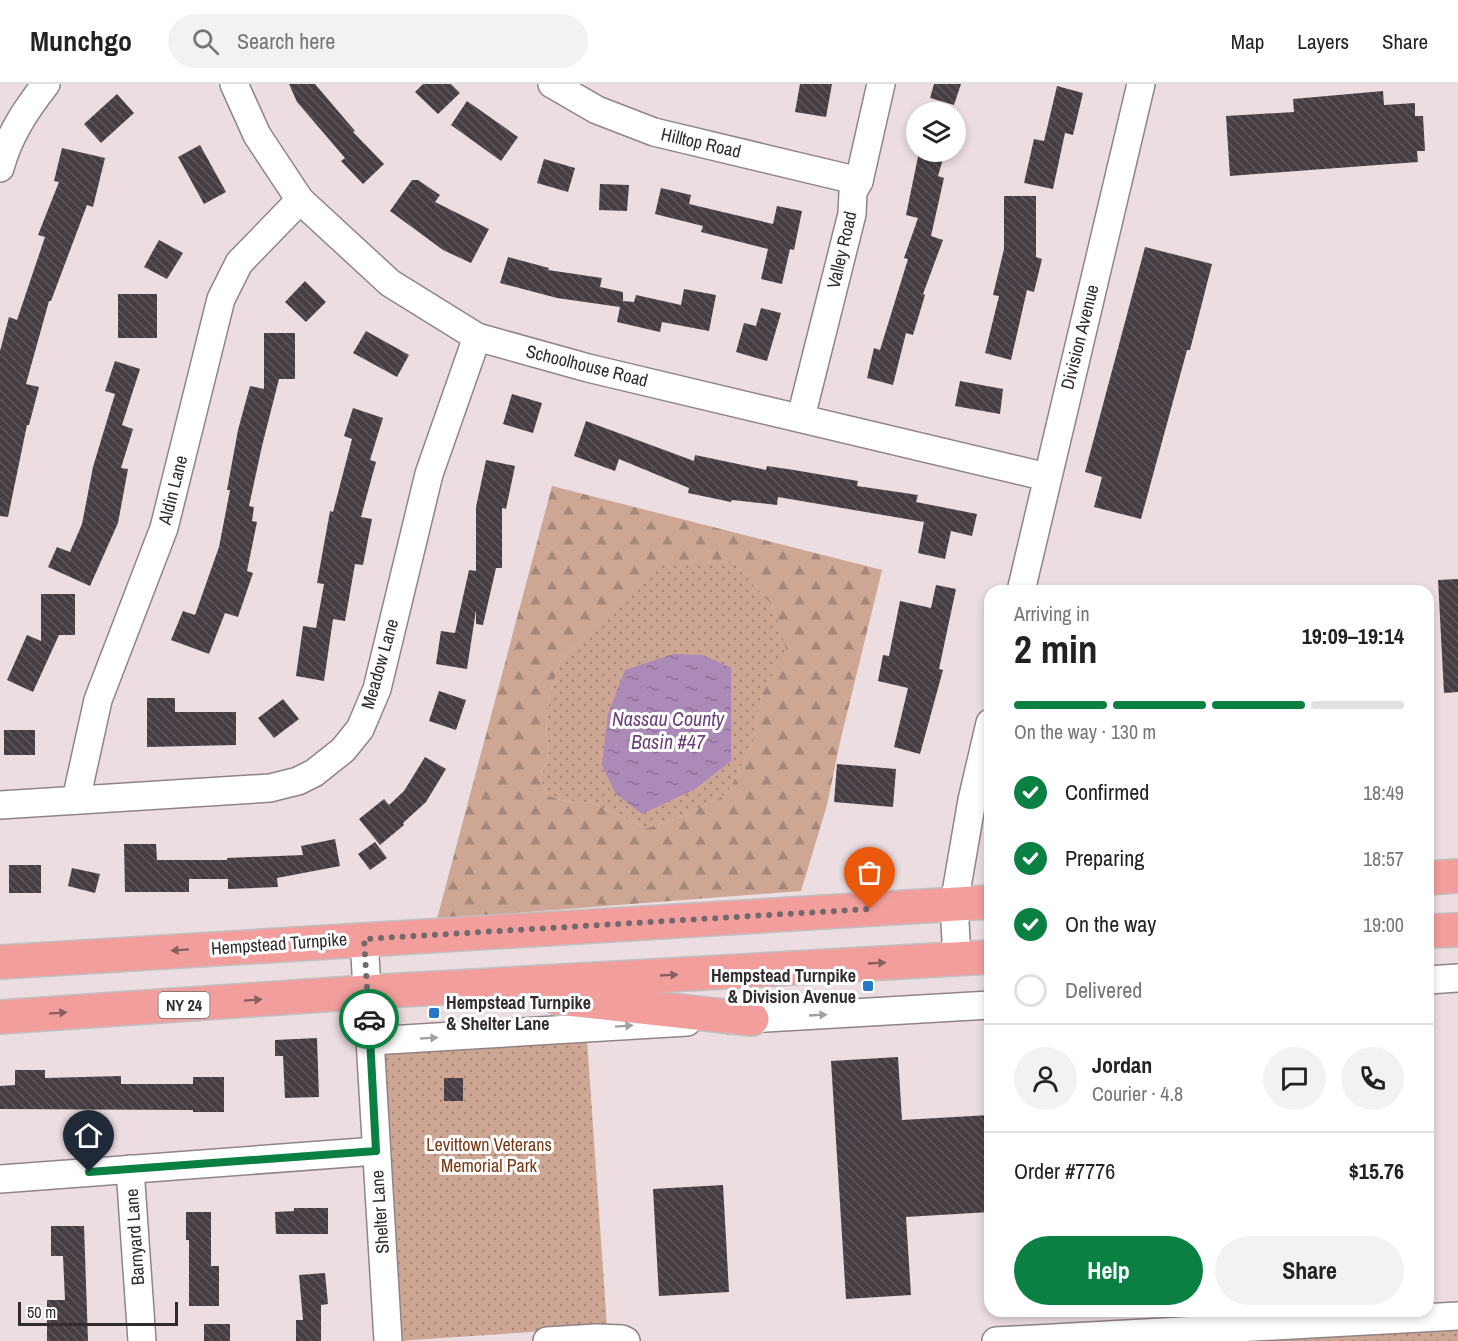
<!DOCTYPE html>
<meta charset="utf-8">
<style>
:root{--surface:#fff;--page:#f2f2f2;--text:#222;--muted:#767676;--line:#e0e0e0;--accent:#0b8043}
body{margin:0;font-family:"Archivo Narrow",sans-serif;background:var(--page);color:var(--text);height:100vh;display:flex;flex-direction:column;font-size:22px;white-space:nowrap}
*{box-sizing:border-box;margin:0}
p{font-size:20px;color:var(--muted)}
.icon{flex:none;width:33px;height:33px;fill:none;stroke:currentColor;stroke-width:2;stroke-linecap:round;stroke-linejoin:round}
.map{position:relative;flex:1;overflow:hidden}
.sheet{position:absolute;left:984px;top:501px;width:450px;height:732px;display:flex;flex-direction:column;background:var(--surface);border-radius:18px;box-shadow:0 3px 9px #0003}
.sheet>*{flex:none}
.controls{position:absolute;left:906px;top:18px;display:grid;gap:12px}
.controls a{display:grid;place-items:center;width:60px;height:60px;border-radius:50%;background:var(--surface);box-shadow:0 3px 9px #0003;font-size:30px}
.scale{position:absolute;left:18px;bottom:15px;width:160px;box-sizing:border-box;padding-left:6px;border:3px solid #312b2d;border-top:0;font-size:16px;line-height:21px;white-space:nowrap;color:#312b2d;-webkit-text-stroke:4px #fff;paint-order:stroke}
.pin{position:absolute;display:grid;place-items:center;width:51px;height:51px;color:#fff;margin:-62px -26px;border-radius:50% 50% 50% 0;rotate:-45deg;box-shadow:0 0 6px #0007}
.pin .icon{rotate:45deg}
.courier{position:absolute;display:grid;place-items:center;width:60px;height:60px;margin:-30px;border:4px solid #0b8043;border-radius:50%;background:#fff;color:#222;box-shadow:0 2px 8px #0007}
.overview em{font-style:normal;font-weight:700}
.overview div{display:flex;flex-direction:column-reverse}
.overview{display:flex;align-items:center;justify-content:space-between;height:102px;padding:0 30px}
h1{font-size:39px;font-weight:700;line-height:45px}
.bar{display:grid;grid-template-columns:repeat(4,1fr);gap:9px 6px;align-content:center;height:72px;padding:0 30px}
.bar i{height:8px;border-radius:4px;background:var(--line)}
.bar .current{background:var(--accent)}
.bar p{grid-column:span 4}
.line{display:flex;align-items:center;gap:15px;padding:0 30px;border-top:2px solid var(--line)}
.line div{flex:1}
.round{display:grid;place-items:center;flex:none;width:63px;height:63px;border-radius:32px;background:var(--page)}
ol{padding:0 30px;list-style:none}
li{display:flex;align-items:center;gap:18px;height:66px}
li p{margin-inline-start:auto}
li .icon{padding:6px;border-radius:50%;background:var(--accent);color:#fff;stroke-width:4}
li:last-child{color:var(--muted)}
li i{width:33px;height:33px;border:3px solid var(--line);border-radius:50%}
.primary-button{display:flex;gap:12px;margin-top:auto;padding:12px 30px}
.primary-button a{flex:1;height:69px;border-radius:36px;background:var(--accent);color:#fff;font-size:24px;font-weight:700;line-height:69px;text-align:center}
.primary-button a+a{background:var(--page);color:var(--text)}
header{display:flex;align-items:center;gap:36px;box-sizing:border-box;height:84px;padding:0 30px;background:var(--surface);border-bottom:2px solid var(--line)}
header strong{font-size:28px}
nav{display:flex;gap:33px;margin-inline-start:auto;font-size:21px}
.search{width:420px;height:54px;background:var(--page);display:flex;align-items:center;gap:15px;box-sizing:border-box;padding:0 21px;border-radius:33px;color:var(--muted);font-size:22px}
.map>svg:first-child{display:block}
.grass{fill:url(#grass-dots)}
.forest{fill:url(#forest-firs);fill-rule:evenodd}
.water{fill:url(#water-ripples)}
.building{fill:url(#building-back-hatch)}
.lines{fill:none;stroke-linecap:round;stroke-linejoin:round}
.minor-casing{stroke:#918487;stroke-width:30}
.major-casing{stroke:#c1bfc0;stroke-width:36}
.minor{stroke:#fff;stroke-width:27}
.major{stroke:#f29e9d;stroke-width:33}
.oneway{fill:#885f5f}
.oneway2{fill:#a2a0a0}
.done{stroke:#72696c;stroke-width:6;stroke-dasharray:0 10.8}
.route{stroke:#0b8043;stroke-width:8}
.poi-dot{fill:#2877c6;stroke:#fff;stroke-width:2}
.labels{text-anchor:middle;stroke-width:6;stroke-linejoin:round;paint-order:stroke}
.shield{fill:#fff;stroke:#6f6b6c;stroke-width:1.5}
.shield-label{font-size:16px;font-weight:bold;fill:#312b2d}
.street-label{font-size:18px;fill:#312b2d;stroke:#fff}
.poi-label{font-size:18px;font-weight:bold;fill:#312b2d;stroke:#fff;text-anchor:end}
.park-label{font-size:18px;fill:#793612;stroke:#fff}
.water-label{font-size:20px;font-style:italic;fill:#6b3f79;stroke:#fff}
</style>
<header>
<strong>Munchgo</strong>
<div class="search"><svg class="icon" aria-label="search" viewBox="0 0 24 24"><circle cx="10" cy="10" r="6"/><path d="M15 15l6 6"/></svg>Search here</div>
<nav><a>Map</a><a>Layers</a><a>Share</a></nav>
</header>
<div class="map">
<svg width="1458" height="1257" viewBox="0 0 1458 1257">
<defs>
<pattern id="grass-dots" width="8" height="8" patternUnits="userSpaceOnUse" patternTransform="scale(1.5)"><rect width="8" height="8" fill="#cda694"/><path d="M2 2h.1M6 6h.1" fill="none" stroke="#a78779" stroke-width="1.8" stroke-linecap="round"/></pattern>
<pattern id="forest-firs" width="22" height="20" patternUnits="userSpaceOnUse" patternTransform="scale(1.5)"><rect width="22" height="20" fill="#cda694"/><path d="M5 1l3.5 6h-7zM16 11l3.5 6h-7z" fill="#a78779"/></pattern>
<pattern id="water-ripples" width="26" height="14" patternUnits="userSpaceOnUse" patternTransform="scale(1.5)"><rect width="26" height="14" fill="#ac8ab7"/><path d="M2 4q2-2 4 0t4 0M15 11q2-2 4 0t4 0" fill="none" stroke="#8d7195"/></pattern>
<pattern id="building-back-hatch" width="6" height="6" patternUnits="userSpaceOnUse" patternTransform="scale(1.5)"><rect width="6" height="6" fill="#473e44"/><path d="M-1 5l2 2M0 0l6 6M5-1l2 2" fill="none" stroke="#5f585d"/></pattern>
</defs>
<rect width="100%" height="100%" fill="#ebdde0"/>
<!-- grass -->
<g class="grass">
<polygon points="732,477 773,522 787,565 762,610 753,658 728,709 686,731 647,744 592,719 564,717 549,712 540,695 549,670 546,647 550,608 561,576 654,481"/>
<polygon points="587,956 607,1243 397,1257 377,970"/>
<polygon points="1458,1244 1458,1257 1254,1257"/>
</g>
<!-- forest -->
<path class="forest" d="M552,402L882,486L840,658L827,721L801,807L437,835ZM732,477L773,522L786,565L762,610L753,658L728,709L686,731L647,744L592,719L564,717L549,712L540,695L549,670L546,647L550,608L561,576L654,482Z"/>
<!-- water -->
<polygon class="water" points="673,570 703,571 731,584 731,677 695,705 642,730 615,709 602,681 608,630 625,586"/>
<!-- building -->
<g class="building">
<polygon points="289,0 315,0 355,47 353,48 384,80 363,100 341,77 345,74 297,18"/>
<polygon points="423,0 451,0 460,9 438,30 415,8"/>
<polygon points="800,0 832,0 826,33 795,28"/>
<polygon points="934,0 961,0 954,21 930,14"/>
<polygon points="1057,2 1083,9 1073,51 1065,49 1053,105 1024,99 1034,55 1044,57"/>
<polygon points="1383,7 1384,21 1415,19 1415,32 1423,32 1425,67 1417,67 1418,78 1230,92 1226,32 1294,28 1293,15"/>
<polygon points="117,10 134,29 101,59 84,40"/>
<polygon points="467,17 518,53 501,77 451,41"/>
<polygon points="200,61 226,108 204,120 178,73"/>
<polygon points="62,64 105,74 93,123 87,121 51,217 49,217 26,300 39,303 29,341 27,341 8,433 0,432 0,267 9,233 17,236 45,153 38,151 59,98 54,97"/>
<polygon points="919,68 945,68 938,92 944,94 931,152 943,156 923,210 925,211 913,251 906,249 893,301 867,294 874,264 880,266 908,175 904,174 918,134 906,131"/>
<polygon points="544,75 575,84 568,108 537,99"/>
<polygon points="412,96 418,96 440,111 435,118 489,145 471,179 443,166 390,127"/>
<polygon points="600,100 629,101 627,127 599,126"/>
<polygon points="661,104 691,111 689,120 773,140 777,122 802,127 794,166 790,165 782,200 761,195 768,165 701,148 703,142 655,130"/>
<polygon points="1004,112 1036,112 1036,173 1042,175 1034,208 1027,206 1011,276 985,269 999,212 993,211 1004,165"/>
<polygon points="159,156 183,169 167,195 144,183"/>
<polygon points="1145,163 1212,180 1190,266 1187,266 1141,435 1094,423 1102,393 1085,388"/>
<polygon points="508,173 549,184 548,186 602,194 600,203 623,208 623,217 634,218 636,211 681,221 684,205 716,211 709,247 662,238 660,248 617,238 620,223 557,214 500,199"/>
<polygon points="305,197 326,218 306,238 285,218"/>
<rect x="118" y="210" width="39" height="44"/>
<polygon points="761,224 781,229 767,277 736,268 744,239 756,242"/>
<polygon points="366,247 409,271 397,293 353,269"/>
<polygon points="264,249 295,249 295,295 279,295 262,362 249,422 254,423 252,437 257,438 247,487 253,489 238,533 225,529 209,570 171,556 183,527 195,531 219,463 230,406 227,406 238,346 250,302 264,305"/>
<polygon points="115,277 140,285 122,341 133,345 121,384 128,385 118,439 90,502 48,483 57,463 70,468 82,440 93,383 115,310 105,307"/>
<polygon points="960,297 1003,305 1000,330 955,322"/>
<polygon points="512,310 542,319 533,349 503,340"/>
<polygon points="353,324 383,334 370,376 376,378 361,433 372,435 363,481 355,480 345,537 333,535 324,597 296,592 303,542 316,544 324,500 317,499 330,427 333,428 352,355 344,352"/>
<polygon points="586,337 694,377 695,371 766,386 767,382 794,386 858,397 857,402 918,411 916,418 977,430 972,452 951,447 945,475 918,469 924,438 778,413 777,421 732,416 731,418 688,409 689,404 619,375 615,387 574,372"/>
<polygon points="486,376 515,382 506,425 502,424 502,484 496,484 483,541 476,540 476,526 467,585 436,580 441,547 455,549 469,486 476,487 476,423"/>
<polygon points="1458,495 1458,608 1444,609 1438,496"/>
<polygon points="936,501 956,505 939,585 943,586 920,670 894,663 908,604 878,597 883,571 889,572 900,517 931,524"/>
<polygon points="41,510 75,510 75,551 59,551 33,608 7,596 27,551 41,557"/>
<polygon points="439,607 466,616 456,646 429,637"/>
<polygon points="147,614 175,614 175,628 236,628 236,661 147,663"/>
<polygon points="283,615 299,635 274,654 258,634"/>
<rect x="4" y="646" width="31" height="25"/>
<polygon points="425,673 446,685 426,718 403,739 404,741 380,761 359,735 384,715 389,721 404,707"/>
<polygon points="837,680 896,685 893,723 834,718"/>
<polygon points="335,755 340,782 277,794 278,803 228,805 228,795 189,795 189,808 125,808 124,760 156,760 157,776 227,776 227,774 303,771 301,762"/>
<polygon points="375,758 387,774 370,786 358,770"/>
<rect x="9" y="781" width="32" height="28"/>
<polygon points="72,784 100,790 95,809 68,802"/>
<polygon points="317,954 319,1013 285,1014 283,972 275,972 275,956"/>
<polygon points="898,973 902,1036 990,1031 990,1128 906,1133 911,1211 846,1215 831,977"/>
<polygon points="15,986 45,986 45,994 121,992 121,1000 193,1000 193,993 224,993 224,1028 193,1028 193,1026 0,1025 0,1002 15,1001"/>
<rect x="444" y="994" width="19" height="23"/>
<polygon points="723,1101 729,1208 659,1212 653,1105"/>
<polygon points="294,1124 328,1124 328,1150 276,1150 275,1128 294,1127"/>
<polygon points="186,1128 211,1128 211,1182 219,1182 219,1222 189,1222 189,1156 186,1156"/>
<polygon points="51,1142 84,1142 88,1257 47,1257 47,1216 65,1216 63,1172 51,1172"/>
<polygon points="325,1189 328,1220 321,1221 321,1257 296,1257 296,1236 303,1236 299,1191"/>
<rect x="204" y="1240" width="26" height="17"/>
</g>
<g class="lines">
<defs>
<g id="minor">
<polyline points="234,0 257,51 300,116 390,199 477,253 588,284 1047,393"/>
<polyline points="552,0 597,26 654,48 859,97"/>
<path d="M0,84C9,51 25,27 46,0"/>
<polyline points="801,333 852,130 853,108 859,97 881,0"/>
<polyline points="1021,507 1141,0"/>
<polyline points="76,716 98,616 164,444 221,215 239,179 300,116"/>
<polyline points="0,721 270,704 298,697 314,689 343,666 360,645 377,605 429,390 477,253"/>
<polyline points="364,855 388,1257"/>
<polyline points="957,875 954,820 972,716 990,639"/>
<polyline points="1428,896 1458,894"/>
<polyline points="731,936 990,921"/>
<polyline points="371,957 687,938"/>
<polyline points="130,1085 142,1257"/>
<polyline points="0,1095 376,1067"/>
<polyline points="547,1257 597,1254 622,1255 626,1257"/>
<polyline points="996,1257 1458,1232"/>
</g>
<g id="major">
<polyline points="1428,794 1458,792"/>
<polyline points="1428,847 1458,846"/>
<polyline points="0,878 990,818"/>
<polyline points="558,914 752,935"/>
<polyline points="0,933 367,908 990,873"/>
</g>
</defs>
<!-- minor casing -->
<use href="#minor" class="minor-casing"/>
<!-- major casing -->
<use href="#major" class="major-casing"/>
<!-- minor -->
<use href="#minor" class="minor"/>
<!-- major -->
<use href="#major" class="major"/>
</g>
<!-- one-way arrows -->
<defs><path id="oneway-solid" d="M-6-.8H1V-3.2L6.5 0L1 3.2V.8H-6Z" transform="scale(1.5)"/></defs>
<g class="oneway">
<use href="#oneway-solid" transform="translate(180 866) rotate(176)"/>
<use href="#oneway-solid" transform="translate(877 879) rotate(-3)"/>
<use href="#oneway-solid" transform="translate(669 891) rotate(-3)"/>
<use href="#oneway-solid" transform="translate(253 916) rotate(-4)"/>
<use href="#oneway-solid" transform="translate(58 929) rotate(-4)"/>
</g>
<g class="oneway2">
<use href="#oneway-solid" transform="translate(818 931) rotate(-3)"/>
<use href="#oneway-solid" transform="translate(624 942) rotate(-4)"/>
<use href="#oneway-solid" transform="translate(429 954) rotate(-3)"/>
</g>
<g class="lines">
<!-- done -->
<polyline class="done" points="369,935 364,855 870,825"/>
<!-- route -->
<polyline class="route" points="89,1088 376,1067 369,935"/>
</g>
<!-- markers -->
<g class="poi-dot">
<rect x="862" y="896" width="12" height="12" rx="3"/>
<rect x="428" y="923" width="12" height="12" rx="3"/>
</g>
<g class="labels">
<!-- shield labels -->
<rect class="shield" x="158.5" y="908" width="51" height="26" rx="4.5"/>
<g class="shield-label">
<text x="184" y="927">NY 24</text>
</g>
<!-- street labels -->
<g class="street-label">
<text transform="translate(701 59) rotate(13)" y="6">Hilltop Road</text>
<text transform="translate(842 166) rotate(-77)" y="6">Valley Road</text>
<text transform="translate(1080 253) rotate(-76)" y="6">Division Avenue</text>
<text transform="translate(587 282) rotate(14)" y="6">Schoolhouse Road</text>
<text transform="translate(173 406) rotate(-76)" y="6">Aldin Lane</text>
<text transform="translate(380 580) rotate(-74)" y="6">Meadow Lane</text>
<text transform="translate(279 860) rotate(-4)" y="6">Hempstead Turnpike</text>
<text transform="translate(380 1128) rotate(-94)" y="6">Shelter Lane</text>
<text transform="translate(135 1153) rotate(-94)" y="6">Barnyard Lane</text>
</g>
<!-- poi labels -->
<g class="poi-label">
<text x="856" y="898">Hempstead Turnpike<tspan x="856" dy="21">&amp; Division Avenue</tspan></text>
<text x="446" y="925" text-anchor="start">Hempstead Turnpike<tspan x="446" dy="21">&amp; Shelter Lane</tspan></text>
</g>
<!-- park labels -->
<g class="park-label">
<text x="489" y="1067">Levittown Veterans<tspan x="489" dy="21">Memorial Park</tspan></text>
</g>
<!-- water labels -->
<g class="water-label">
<text x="668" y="642">Nassau County<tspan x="668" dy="23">Basin #47</tspan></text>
</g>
</g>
</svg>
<div class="controls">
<a><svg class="icon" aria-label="layers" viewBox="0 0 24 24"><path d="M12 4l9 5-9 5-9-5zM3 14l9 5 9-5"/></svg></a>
</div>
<div class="scale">50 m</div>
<div class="pin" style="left:870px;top:825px;background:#ea580c"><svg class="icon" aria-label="bag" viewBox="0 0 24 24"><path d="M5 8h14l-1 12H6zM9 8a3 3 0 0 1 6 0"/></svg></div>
<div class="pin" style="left:89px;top:1088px;background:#1f2937"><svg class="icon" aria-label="home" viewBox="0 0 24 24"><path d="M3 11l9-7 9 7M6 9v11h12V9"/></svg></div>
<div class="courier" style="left:369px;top:935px"><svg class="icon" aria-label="car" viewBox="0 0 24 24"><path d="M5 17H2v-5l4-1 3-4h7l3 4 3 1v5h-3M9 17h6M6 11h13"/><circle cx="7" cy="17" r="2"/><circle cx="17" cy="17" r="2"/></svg></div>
<section class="sheet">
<div class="overview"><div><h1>2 min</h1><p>Arriving in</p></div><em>19:09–19:14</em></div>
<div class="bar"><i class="current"></i><i class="current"></i><i class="current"></i><i></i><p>On the way · 130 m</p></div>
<ol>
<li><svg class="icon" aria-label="check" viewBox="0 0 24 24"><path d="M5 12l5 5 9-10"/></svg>Confirmed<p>18:49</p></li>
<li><svg class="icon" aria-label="check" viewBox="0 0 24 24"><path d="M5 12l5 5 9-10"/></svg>Preparing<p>18:57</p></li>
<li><svg class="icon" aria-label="check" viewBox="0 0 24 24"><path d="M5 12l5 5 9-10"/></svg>On the way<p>19:00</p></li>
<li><i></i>Delivered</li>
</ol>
<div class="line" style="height:108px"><a class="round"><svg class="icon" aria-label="person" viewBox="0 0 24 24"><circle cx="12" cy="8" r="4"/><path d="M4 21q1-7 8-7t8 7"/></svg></a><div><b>Jordan</b><p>Courier · 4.8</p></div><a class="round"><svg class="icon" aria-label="chat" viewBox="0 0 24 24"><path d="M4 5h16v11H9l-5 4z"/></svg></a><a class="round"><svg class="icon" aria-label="phone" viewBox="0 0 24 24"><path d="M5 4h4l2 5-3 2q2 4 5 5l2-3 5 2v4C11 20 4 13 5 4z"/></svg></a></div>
<div class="line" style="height:78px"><div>Order #7776</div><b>$15.76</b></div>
<div class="primary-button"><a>Help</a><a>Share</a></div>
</section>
</div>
